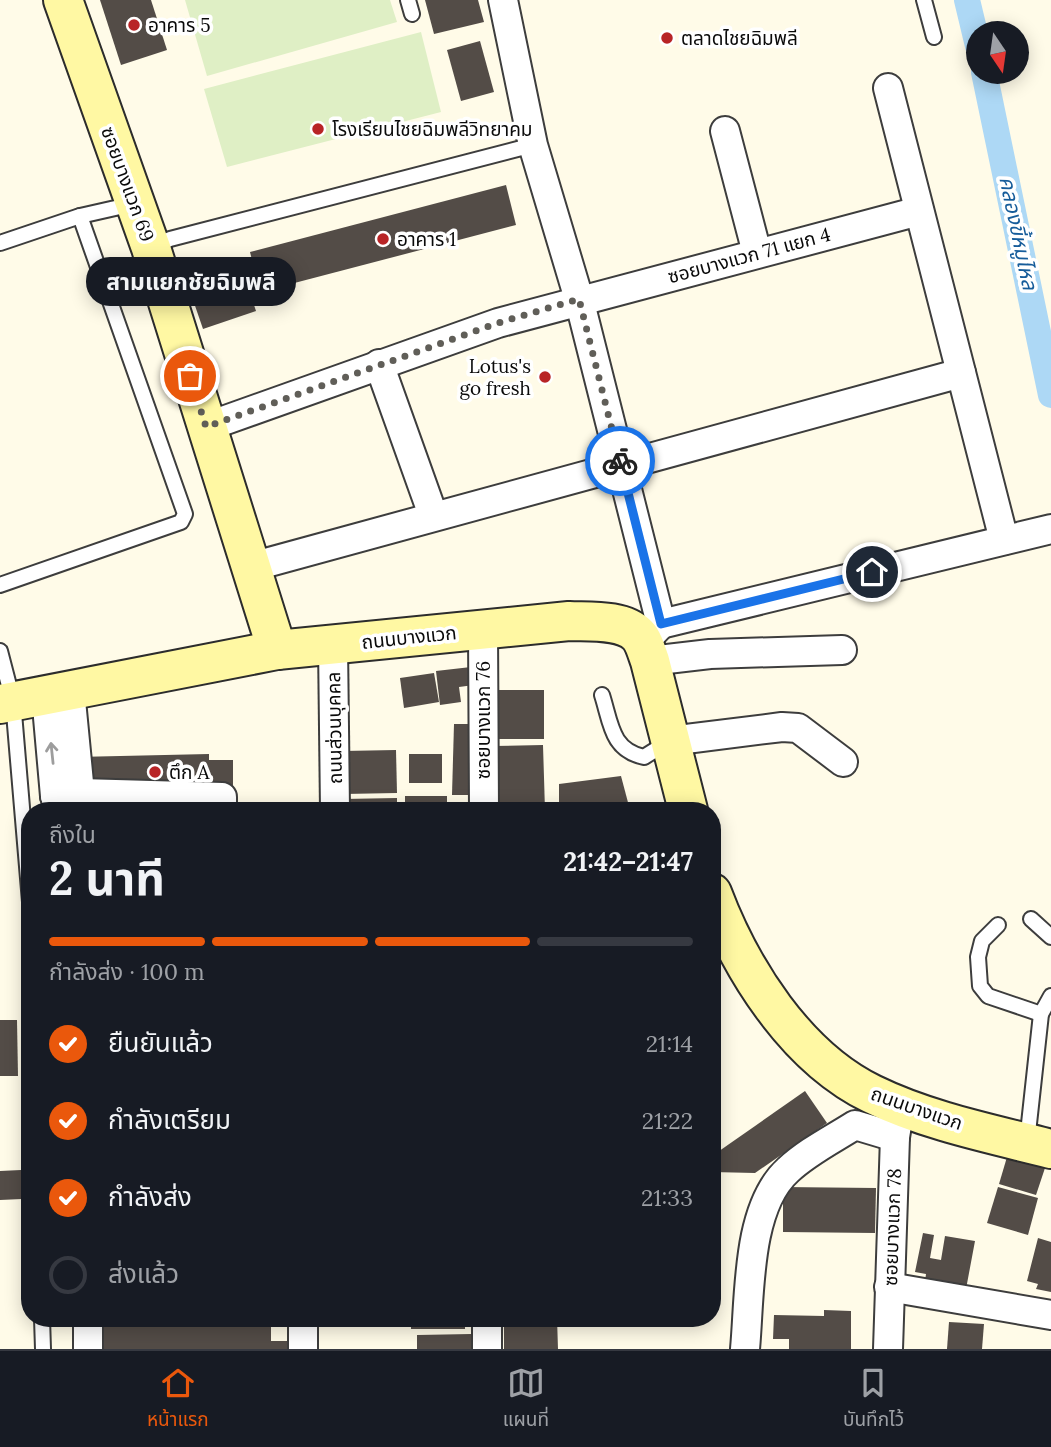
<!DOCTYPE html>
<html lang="th">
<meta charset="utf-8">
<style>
:root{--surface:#171b24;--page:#242831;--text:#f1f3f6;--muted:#9ea1a6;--line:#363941;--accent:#ea580c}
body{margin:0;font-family:Lora,"Noto Sans Thai",serif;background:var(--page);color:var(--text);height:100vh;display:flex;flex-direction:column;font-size:26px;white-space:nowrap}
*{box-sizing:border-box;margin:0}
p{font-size:23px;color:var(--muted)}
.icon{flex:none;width:38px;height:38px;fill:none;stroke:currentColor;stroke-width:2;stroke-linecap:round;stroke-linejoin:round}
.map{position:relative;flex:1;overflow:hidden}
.drawer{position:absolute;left:21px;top:802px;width:700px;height:525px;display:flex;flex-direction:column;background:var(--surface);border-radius:28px;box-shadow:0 4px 18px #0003}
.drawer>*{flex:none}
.needle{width:46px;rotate:167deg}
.controls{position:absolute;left:966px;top:21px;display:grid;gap:14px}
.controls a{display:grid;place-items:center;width:63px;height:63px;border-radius:50%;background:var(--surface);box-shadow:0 4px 18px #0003;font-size:35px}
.pin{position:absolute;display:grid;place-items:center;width:60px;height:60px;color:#fff;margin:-30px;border:4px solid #fff;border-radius:50%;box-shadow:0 2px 7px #0007}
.courier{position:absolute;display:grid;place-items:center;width:70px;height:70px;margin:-35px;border:5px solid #1a73e8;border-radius:50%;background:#fff;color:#222;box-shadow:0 2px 9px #0007}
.bubble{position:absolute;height:49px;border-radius:24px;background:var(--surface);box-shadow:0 4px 18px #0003;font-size:23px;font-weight:700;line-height:49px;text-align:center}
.summary em{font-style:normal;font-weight:700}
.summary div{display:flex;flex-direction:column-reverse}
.summary{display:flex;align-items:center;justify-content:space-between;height:119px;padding:0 28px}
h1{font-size:46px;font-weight:700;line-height:52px}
.bar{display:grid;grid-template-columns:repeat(4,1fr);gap:10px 7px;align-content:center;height:84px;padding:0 28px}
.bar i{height:9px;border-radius:5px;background:var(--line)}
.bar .current{background:var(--accent)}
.bar p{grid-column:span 4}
ol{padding:0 28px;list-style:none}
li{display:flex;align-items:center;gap:21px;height:77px}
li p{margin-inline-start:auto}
li .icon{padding:7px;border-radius:50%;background:var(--accent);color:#fff;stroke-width:4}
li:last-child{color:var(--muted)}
li i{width:38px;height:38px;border:4px solid var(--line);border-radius:50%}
.dock{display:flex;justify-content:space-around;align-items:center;height:98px;border-top:2px solid var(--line);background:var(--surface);font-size:19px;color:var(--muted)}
.dock a{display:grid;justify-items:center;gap:4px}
.dock .current{color:var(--accent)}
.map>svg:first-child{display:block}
.pitch{fill:#dfefc5}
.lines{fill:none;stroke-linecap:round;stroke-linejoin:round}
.canal{stroke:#add8f5;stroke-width:26}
.building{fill:#534c47}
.lane-casing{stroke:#3d3d3d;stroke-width:18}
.street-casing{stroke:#3d3d3d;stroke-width:32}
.secondary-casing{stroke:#2c2c2c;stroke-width:42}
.lane{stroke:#fff;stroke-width:14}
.street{stroke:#fff;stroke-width:28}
.secondary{stroke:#fff8a3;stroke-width:38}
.oneway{stroke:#9d9d9d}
.done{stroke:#605e58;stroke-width:7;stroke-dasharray:0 12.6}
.route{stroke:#1a73e8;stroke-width:9}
.poi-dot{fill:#b82426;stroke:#fff;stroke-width:2.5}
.labels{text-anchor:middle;stroke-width:7;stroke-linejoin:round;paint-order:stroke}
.poi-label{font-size:19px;fill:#0a0a0a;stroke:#fff;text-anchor:start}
.street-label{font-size:19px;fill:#0a0a0a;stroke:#fff}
.water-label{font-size:21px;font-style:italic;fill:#165c9a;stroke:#fff}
</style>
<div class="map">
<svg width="1051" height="1349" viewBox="0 0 1051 1349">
<rect width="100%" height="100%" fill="#fffbe8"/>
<!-- pitch -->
<g class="pitch">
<polygon points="185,0 390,0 397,22 207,76"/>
<polygon points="421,32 441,112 227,167 204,89"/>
</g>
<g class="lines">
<!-- canal -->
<g class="canal">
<polyline points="967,0 978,46"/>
<polyline points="984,72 1051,395"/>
</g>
</g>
<!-- building -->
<g class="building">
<polygon points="100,0 151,0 167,50 121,65"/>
<polygon points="425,0 478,0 484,22 434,34"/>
<polygon points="480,41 494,92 461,101 447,50"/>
<polygon points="506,185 516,225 260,292 250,252"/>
<polygon points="244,275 256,311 203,329 191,294"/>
<polygon points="471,667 474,685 459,687 461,702 440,705 436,671"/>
<polygon points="434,673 439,702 404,708 400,678"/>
<rect x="494" y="690" width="50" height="49"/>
<polygon points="454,724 472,724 471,795 452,795"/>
<polygon points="543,745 545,810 494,810 493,746"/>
<polygon points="396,750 397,793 344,794 343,751"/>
<polygon points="209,754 209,760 233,760 233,810 193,810 192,799 95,800 76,757"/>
<rect x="409" y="754" width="33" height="29"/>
<polygon points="621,776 630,810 559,810 559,784"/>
<rect x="405" y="796" width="42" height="14"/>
<polygon points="397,798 397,810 344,810 344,799"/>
<polygon points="0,1020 17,1020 18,1076 0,1076"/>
<polygon points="805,1091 827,1123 755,1173 712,1172 712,1156"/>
<polygon points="1007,1157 1045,1168 1036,1195 999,1184"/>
<polygon points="21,1170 22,1199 0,1200 0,1171"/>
<polygon points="783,1187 876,1188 875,1233 783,1232"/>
<polygon points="998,1187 1038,1198 1028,1235 987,1223"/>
<polygon points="923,1233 934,1235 930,1258 941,1260 945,1236 975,1241 966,1289 925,1281 926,1274 915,1272"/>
<polygon points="1038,1238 1051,1242 1051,1292 1036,1289 1038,1284 1027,1281"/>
<polygon points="824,1310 851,1311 851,1349 789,1349 789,1339 773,1339 774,1315 824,1316"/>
<rect x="411" y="1318" width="54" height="11"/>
<polygon points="504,1318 557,1318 558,1349 504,1349"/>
<polygon points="949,1322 984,1324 982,1349 947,1349"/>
<polygon points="98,1326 271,1326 271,1341 291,1341 291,1349 98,1349"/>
<polygon points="471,1334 471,1349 417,1349 417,1335"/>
</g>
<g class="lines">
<defs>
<g id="lane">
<polyline points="408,0 412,14"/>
<polyline points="924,0 934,37"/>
<polyline points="0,243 80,216 133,204"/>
<polyline points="153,247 170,239 533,145"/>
<polyline points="0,585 181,522 185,514 80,216"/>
<polyline points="0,651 13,701 30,902"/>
<path d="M602,695C611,723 611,750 644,757L668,742"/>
<polyline points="1031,919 1051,937"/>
<polyline points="998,925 982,941 978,957 980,986 988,996 1041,1014"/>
<polyline points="1027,1142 1041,1014 1051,996"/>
<polyline points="42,1318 43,1349"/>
</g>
<g id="street">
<polyline points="503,0 533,145 579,299 661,624 643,643"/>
<polyline points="888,88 1004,540"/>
<polyline points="725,131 757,253"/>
<polyline points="379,364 433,515"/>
<polyline points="206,427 498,323 919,211"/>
<polyline points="251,567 961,373"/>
<polyline points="661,624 1051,529"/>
<polyline points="483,630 484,810"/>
<polyline points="333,645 335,810"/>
<polyline points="650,661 710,654 842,650"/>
<polyline points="70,690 80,793"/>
<polyline points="46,695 55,796 60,810"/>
<polyline points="670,741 782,727 798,728 843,762"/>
<polyline points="55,796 80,793 222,797 222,810"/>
<polyline points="889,1287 1051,1315"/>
<polyline points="88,1318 88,1349"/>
<polyline points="487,1318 487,1349"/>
<polyline points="303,1349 303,1318"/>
<path d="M745,1349C750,1297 746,1208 788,1170C807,1152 833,1139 855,1125L895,1137"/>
<polyline points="888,1349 895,1137 898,1119"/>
</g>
<g id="secondary">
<polyline points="63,0 151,248 277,650"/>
<path d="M0,704L277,650L569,621C589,622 623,619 638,635C644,641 647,653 650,661L688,810"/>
<path d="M712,893C741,970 796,1057 872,1094C927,1121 992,1134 1051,1149"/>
</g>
</defs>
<!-- lane casing -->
<use href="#lane" class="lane-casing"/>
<!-- street casing -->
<use href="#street" class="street-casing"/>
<!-- secondary casing -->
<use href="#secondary" class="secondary-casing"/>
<!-- lane -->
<use href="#lane" class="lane"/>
<!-- street -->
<use href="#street" class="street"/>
<!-- secondary -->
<use href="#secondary" class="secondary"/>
</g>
<!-- one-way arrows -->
<defs><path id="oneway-shaft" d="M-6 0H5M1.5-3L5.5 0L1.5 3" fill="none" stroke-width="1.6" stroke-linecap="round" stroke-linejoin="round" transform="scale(1.75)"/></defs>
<use class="oneway" href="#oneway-shaft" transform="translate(52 753) rotate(-96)"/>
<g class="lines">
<!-- done -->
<polyline class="done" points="190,376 206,427 498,323 579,299 620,461"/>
<!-- route -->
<polyline class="route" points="620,461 661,624 872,572"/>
</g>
<!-- markers -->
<g class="poi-dot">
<circle cx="134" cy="25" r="7"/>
<circle cx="667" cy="38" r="7"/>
<circle cx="318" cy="129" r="7"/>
<circle cx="383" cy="239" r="7"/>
<circle cx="545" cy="377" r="7"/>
<circle cx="155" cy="772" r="7"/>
</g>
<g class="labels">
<!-- poi labels -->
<g class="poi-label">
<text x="148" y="32">อาคาร 5</text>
<text x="681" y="45">ตลาดไชยฉิมพลี</text>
<text x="332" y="136">โรงเรียนไชยฉิมพลีวิทยาคม</text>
<text x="397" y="246">อาคาร 1</text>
<text x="531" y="373" text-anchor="end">Lotus's<tspan x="531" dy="22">go fresh</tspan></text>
<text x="169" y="779">ตึก A</text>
</g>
<!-- street labels -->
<g class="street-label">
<text transform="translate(128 184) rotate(70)" y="7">ซอยบางแวก 69</text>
<text transform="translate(749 255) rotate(-15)" y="7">ซอยบางแวก 71 แยก 4</text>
<text transform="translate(409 637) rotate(-6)" y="7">ถนนบางแวก</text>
<text transform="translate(483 720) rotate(-90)" y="7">ซอยบางแวก 76</text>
<text transform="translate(334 728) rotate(-91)" y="7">ถนนส่วนบุคคล</text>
<text transform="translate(917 1108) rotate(19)" y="7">ถนนบางแวก</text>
<text transform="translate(892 1227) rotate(-88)" y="7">ซอยบางแวก 78</text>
</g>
<!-- water labels -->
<g class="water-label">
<text transform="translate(1018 233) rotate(78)" y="7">คลองขี้หมูไหล</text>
</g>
</g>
</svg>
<div class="controls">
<a><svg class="needle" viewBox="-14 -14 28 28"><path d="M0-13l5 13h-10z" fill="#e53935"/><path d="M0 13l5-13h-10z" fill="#9ea1a6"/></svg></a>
</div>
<div class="pin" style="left:190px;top:376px;background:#ea580c"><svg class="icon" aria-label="bag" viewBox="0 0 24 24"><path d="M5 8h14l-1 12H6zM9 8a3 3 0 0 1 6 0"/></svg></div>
<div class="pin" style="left:872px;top:572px;background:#1f2937"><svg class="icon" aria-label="home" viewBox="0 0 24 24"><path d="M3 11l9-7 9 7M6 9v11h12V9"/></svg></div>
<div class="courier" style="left:620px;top:461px"><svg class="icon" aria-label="bike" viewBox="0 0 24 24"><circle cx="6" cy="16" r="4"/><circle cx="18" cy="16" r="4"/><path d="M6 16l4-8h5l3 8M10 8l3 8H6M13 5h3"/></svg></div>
<div class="bubble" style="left:86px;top:257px;width:210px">สามแยกชัยฉิมพลี</div>
<section class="drawer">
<div class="summary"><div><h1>2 นาที</h1><p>ถึงใน</p></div><em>21:42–21:47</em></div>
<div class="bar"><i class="current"></i><i class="current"></i><i class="current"></i><i></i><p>กำลังส่ง · 100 m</p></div>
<ol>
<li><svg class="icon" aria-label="check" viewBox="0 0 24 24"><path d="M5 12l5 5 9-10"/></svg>ยืนยันแล้ว<p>21:14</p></li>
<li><svg class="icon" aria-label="check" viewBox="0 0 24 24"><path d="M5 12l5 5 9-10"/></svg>กำลังเตรียม<p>21:22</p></li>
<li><svg class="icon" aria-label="check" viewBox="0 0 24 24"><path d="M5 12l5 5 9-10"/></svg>กำลังส่ง<p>21:33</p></li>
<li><i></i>ส่งแล้ว</li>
</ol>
</section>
</div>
<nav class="dock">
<a class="current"><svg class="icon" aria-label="home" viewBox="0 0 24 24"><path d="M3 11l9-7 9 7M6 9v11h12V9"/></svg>หน้าแรก</a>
<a><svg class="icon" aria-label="map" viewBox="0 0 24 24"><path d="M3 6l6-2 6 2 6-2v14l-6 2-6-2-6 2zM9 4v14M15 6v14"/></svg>แผนที่</a>
<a><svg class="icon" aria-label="saved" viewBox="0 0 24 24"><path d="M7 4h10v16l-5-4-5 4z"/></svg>บันทึกไว้</a>
</nav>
